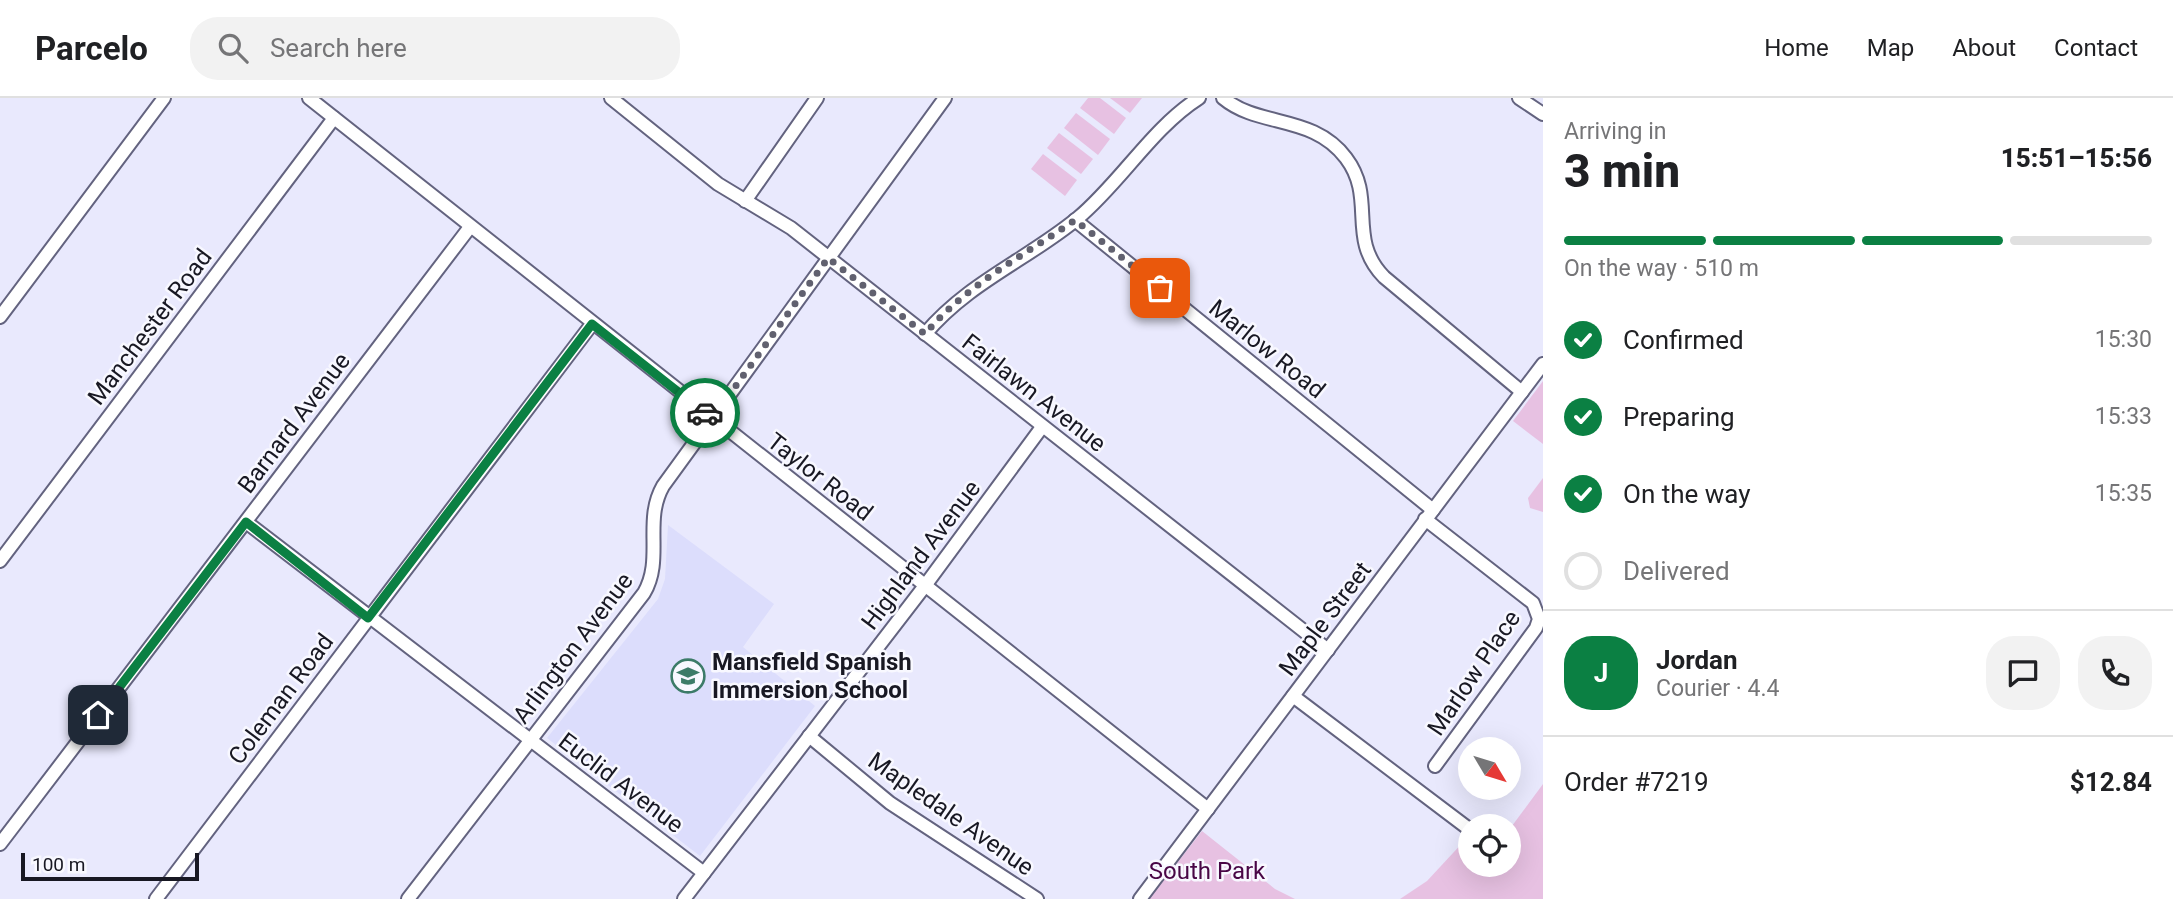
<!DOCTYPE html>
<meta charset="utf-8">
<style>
:root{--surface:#fff;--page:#f2f2f2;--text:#202124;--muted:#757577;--line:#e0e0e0;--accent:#0b8043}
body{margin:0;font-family:Roboto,sans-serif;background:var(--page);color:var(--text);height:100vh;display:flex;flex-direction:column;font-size:26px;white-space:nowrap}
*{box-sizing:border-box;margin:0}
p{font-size:23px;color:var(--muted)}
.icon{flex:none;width:38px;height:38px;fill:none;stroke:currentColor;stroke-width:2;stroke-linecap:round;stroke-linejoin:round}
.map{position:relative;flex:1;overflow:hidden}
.details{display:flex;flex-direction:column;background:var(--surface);width:630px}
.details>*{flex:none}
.needle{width:46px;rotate:128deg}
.tools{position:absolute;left:1458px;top:639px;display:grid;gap:14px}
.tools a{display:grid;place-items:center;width:63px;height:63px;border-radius:50%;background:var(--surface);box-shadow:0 7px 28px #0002;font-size:35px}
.scale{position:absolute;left:21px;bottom:18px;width:178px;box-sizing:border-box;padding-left:7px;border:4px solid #181823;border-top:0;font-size:19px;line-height:24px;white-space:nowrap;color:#181823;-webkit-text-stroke:5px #f8f8ff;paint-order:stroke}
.pin{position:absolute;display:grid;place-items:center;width:60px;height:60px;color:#fff;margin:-30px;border-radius:14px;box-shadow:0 4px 10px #0006}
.courier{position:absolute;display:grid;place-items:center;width:70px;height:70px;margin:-35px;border:5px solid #0b8043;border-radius:50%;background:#fff;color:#222;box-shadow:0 2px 9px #0007}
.summary em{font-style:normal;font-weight:800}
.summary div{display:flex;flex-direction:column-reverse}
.summary{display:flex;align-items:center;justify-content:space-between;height:119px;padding:0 21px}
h1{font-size:46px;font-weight:800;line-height:52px}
.bar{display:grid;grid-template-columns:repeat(4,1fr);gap:10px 7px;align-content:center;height:84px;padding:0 21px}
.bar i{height:9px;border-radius:5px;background:var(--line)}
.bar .selected{background:var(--accent)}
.bar p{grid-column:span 4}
.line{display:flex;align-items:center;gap:18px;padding:0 21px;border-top:2px solid var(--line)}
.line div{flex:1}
.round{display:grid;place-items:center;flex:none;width:74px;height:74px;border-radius:28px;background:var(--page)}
ol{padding:0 21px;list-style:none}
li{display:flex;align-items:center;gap:21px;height:77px}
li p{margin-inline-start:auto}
li .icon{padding:7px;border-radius:50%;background:var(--accent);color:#fff;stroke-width:4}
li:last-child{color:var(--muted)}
li i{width:38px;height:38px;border:4px solid var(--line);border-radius:50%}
header{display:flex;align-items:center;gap:42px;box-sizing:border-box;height:98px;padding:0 35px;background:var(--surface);border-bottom:2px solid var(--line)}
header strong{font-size:33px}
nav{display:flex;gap:38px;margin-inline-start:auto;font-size:24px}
.search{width:490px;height:63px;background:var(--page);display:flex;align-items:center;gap:18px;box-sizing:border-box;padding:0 24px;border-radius:28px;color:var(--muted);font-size:26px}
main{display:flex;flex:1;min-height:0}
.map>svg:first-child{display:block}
.built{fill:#dcddfc}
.green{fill:#e7c1e2}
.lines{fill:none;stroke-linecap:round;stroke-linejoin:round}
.minor-casing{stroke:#63637f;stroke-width:16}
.minor{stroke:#fff;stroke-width:12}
.done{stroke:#61616f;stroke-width:7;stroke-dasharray:0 12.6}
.route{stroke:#0b8043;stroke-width:9}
.labels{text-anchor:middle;stroke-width:5;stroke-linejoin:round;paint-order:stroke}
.street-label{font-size:24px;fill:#181823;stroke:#f8f8ff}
.poi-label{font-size:24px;font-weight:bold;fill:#181823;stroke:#f8f8ff;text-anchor:start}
.park-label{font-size:24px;fill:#490646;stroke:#f8f8ff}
</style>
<header>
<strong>Parcelo</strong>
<div class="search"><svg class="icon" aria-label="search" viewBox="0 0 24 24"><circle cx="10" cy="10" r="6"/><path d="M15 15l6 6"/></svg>Search here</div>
<nav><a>Home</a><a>Map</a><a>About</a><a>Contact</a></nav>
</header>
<main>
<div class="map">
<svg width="1543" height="801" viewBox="0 0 1543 801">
<rect width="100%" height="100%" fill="#e9e9fd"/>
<!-- built -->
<polygon class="built" points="668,427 774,506 743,549 815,608 700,758 547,640 658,501 665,481"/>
<!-- green -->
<g class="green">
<polygon points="1088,0 1100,0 1126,20 1114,36 1080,10"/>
<polygon points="1110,0 1142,0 1130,15"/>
<polygon points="1076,15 1110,41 1098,57 1064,30"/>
<polygon points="1059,35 1093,61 1081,76 1047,50"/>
<polygon points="1043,56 1077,82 1065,98 1031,71"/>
<polygon points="1543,283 1543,346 1513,323"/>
<polygon points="1543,380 1543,414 1530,410 1528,400"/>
<polygon points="1543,686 1543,801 1400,801 1427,783 1466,741 1470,743 1470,766 1508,766 1509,732"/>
<polygon points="1202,733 1275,791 1295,801 1149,801"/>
</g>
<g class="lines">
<defs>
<g id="minor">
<polyline points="309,0 1208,711"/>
<polyline points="611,0 718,86 791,130 1328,552"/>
<path d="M1223,0C1259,30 1313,16 1346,60C1377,101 1346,140 1384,179L1522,294"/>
<polyline points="1519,0 1543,16"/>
<polyline points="745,103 817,0"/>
<polyline points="1075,122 1433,412"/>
<polyline points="0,219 164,0"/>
<path d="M925,236C969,184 1027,162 1078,120C1121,84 1152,30 1199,0"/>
<polyline points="1425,421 1533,505 1539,521 1536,530 1435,668"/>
<polyline points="246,424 704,775"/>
<polyline points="0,463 334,20"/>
<polyline points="1293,598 1469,731"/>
<polyline points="809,638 890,705 1037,801"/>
<polyline points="0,746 470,129"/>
<polyline points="156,801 592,226"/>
<path d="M408,801L644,495C664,461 643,423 663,388L945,0"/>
<polyline points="684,801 924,489 1042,329"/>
<polyline points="1140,801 1543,266"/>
</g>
</defs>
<!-- minor casing -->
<use href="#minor" class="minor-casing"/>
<!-- minor -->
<use href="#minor" class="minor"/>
</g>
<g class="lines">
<!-- done -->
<path class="done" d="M705,315L712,321L828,160L925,236C966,187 1023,158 1075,122L1160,190"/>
<!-- route -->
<polyline class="route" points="98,617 246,424 368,520 592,226 705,315"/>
</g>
<!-- icons -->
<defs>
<symbol id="school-ring" viewBox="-11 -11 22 22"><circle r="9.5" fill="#f8f8ff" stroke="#3c7b68" stroke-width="1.5"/><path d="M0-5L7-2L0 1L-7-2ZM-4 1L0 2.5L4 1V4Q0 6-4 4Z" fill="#3c7b68"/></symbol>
</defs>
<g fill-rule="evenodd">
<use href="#school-ring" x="669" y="559" width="38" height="38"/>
</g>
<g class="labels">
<!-- street labels -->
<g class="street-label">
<text transform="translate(150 229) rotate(-53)" y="8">Manchester Road</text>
<text transform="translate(1267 251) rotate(39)" y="8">Marlow Road</text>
<text transform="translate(1034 295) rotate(38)" y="8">Fairlawn Avenue</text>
<text transform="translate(294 325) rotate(-53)" y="8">Barnard Avenue</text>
<text transform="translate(820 379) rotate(38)" y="8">Taylor Road</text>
<text transform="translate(921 457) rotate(-53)" y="8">Highland Avenue</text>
<text transform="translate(1325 521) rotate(-53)" y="8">Maple Street</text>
<text transform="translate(573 550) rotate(-53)" y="8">Arlington Avenue</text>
<text transform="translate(1474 575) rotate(-56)" y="8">Marlow Place</text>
<text transform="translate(281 601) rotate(-53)" y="8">Coleman Road</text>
<text transform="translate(621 685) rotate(37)" y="8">Euclid Avenue</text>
<text transform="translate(951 716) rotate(35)" y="8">Mapledale Avenue</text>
</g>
<!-- poi labels -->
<g class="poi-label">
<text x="712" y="572">Mansfield Spanish<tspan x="712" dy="28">Immersion School</tspan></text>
</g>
<!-- park labels -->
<g class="park-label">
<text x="1207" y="781">South Park</text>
</g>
</g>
</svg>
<div class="tools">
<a><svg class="needle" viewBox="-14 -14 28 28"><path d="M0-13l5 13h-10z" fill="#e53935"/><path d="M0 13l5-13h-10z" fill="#757577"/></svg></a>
<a><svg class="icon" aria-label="locate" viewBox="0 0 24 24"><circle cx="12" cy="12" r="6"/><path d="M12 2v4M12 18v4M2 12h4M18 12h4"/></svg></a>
</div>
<div class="scale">100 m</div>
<div class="pin" style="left:1160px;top:190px;background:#ea580c"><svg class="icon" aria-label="bag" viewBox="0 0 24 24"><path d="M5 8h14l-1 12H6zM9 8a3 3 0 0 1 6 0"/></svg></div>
<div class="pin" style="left:98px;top:617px;background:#1f2937"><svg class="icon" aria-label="home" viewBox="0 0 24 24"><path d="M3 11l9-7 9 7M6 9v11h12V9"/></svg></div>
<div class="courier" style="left:705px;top:315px"><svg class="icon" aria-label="car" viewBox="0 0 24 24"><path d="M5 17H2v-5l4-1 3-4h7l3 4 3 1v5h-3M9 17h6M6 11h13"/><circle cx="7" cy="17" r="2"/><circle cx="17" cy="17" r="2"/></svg></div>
</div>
<section class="details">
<div class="summary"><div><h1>3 min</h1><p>Arriving in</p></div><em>15:51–15:56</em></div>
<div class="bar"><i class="selected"></i><i class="selected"></i><i class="selected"></i><i></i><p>On the way · 510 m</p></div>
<ol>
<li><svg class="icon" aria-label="check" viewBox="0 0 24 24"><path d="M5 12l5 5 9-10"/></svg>Confirmed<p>15:30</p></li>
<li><svg class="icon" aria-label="check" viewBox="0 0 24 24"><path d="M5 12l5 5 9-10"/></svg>Preparing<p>15:33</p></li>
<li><svg class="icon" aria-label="check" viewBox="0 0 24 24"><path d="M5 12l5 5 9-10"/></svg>On the way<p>15:35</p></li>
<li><i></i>Delivered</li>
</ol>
<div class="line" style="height:126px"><b class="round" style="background:var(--accent);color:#fff">J</b><div><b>Jordan</b><p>Courier · 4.4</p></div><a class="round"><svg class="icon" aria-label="chat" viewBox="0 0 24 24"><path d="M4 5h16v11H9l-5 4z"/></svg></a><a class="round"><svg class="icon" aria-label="phone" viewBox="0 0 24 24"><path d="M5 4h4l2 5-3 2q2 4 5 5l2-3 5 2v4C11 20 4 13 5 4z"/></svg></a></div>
<div class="line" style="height:91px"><div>Order #7219</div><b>$12.84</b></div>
</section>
</main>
